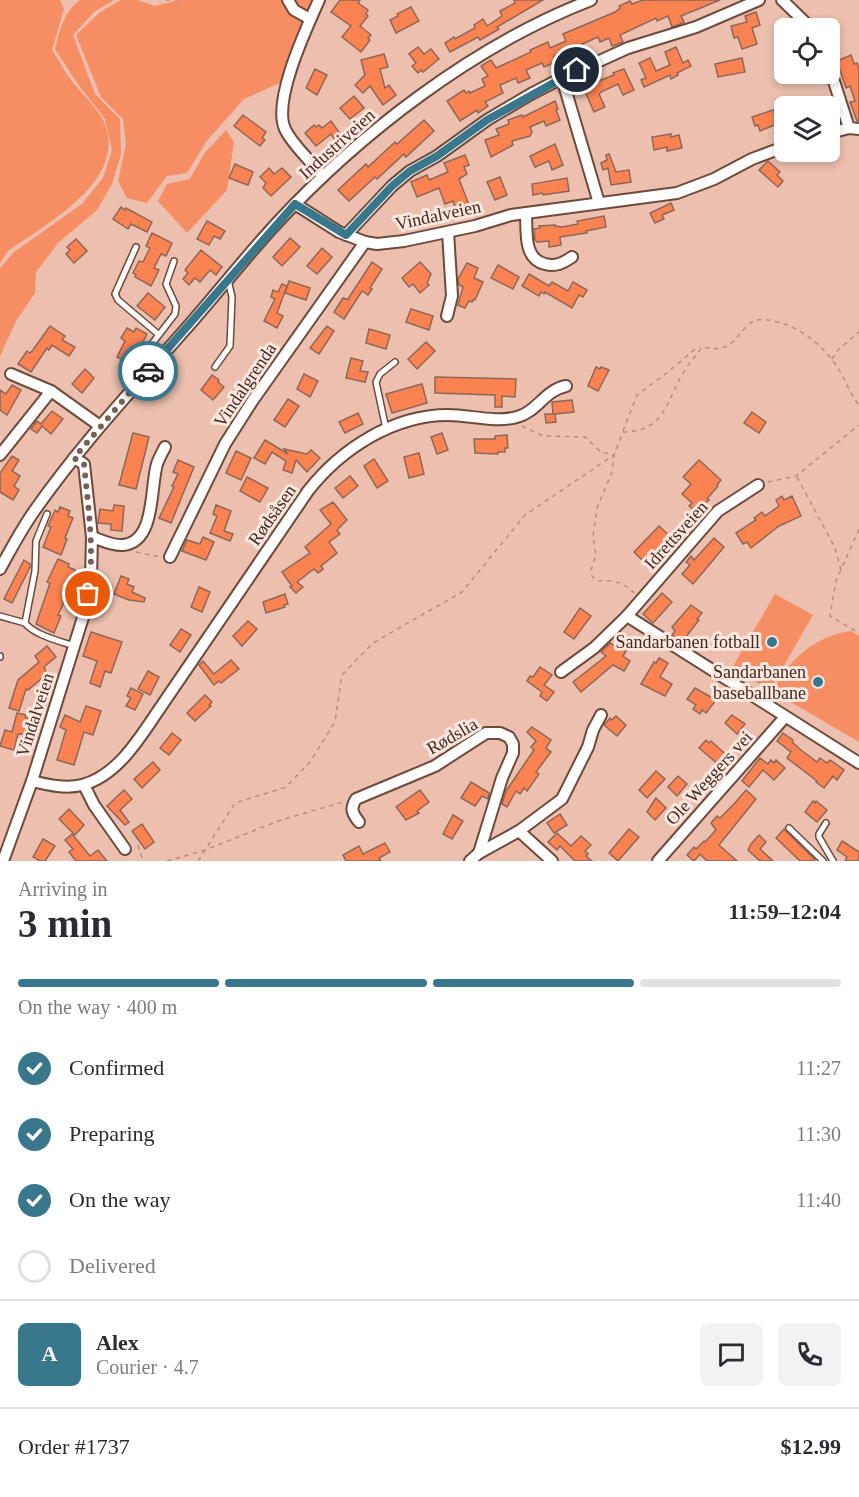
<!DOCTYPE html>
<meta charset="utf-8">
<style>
:root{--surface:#fff;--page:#f2f2f3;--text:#2b2b33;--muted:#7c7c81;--line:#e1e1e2;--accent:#38778c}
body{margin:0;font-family:Georgia,serif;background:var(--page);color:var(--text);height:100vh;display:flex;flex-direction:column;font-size:22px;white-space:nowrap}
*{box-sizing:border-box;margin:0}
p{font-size:20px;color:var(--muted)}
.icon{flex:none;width:33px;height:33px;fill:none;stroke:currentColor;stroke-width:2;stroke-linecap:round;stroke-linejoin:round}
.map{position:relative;height:861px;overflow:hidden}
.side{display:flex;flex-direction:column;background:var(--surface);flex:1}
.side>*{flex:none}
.buttons{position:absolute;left:774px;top:18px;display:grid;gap:12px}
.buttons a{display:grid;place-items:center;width:66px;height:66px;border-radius:9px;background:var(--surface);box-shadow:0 3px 9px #0003;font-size:30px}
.pin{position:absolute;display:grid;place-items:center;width:51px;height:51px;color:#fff;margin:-26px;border:3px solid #fff;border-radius:50%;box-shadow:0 2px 6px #0007}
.courier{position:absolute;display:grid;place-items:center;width:60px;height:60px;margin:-30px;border:4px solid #38778c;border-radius:50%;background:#fff;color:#222;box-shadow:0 2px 8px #0007}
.headline em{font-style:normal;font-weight:800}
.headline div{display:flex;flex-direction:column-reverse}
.headline{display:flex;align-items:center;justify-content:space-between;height:102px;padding:0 18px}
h1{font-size:39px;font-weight:800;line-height:45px}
.bar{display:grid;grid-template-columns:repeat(4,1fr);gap:9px 6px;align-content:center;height:72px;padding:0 18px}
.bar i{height:8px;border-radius:4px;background:var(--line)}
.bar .on{background:var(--accent)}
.bar p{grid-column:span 4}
.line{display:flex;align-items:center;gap:15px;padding:0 18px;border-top:2px solid var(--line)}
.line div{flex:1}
.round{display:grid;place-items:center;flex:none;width:63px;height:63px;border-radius:9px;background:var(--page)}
ol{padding:0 18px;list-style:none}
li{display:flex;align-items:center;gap:18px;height:66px}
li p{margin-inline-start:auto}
li .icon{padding:6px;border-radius:50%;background:var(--accent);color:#fff;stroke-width:4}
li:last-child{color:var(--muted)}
li i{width:33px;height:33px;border:3px solid var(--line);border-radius:50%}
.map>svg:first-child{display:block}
.green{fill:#f78d63}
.building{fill:#fb8251;stroke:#8f6758;stroke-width:1.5}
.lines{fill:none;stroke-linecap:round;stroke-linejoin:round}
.lane-casing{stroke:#6f4a3b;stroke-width:8}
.street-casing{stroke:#6f4a3b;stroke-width:14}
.path{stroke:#b49082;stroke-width:1.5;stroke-dasharray:4.5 4.5;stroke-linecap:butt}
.lane{stroke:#fff;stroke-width:5}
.street{stroke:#fff;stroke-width:10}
.done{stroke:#7a5f55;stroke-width:6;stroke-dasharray:0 10.8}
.route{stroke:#38778c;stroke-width:8}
.poi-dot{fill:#38778c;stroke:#fde6dd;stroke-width:2}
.labels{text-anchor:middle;stroke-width:6;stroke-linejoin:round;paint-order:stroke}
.street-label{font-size:18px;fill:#3d2c25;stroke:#fde6dd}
.poi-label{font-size:18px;fill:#3d2c25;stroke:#fde6dd;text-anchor:end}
</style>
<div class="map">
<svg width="859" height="861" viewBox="0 0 859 861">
<rect width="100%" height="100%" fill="#ecbfae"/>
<!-- green -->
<g class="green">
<path d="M0,0H60L64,9L52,50C60,62 66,74 75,85C84,96 98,109 104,122C129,180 46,224 8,251L0,263Z"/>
<path d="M80,0H114L94,12L73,35L95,94L120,119L121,154L112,184L97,210L59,242L36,272L35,293L16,321L0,356V268L14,252L82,204L103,178L112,150L105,119L77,83L55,49C60,30 63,13 80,0Z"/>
<polygon points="121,0 137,0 155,6 179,0 313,0 282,82 244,99 206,142 187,173 167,176 147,203 127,198 118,181 126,144 123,119 101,97 76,35 100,12"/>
<polygon points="226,130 234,142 227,190 187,233 158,201 167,184 190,179 204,154"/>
<polygon points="775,594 813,615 770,690 732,668"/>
<path d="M851,631L859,636V742L772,691C791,659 812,637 851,631Z"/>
</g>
<!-- building -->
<g class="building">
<polygon points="340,0 360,0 358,3 368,10 366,14 368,16 360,26 371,35 368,38 370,40 361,52 342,37 351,26 331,12"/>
<polygon points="514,0 543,0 497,27 499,29 480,40 478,37 450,52 445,43 454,37 455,39 475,28 474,25 483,19 487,26 502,16 500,11 515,3"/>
<polygon points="643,0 720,0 681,16 684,22 678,25 672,27 668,16 657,21 656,18 620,35 623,42 612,46 609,38 600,42 598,37 582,44 584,49 572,54 570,49 554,56 556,62 544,67 542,63 526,70 530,78 518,83 516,78 500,85 503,93 485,102 488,106 478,113 477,110 460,121 447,101 464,90 466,93 469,91 470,93 485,86 482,79 488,76 481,66 491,60 496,68 531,52 530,50 548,42 550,48 566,41 563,34 615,12 620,8 619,6 630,1 632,4"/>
<polygon points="411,7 419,21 396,33 390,20 398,16 397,14"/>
<polygon points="756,12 760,25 752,28 757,44 742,49 738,37 734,38 731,26 747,22 745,16"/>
<polygon points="418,47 424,54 431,49 439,59 423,72 421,70 418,73 412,66 416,63 409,54"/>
<polygon points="676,47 683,63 688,60 691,66 677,73 678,75 671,79 670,75 644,87 641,80 646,78 639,63 650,58 656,71 670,65 665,52"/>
<polygon points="384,54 388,67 380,69 385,88 389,85 396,95 383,105 370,86 363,93 355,85 365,75 361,60"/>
<polygon points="851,55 854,64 857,63 859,69 859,121 857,121 850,102 855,101 850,86 846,88 837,61"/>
<polygon points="742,58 745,72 718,77 715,64"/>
<polygon points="315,69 327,75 317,95 306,88"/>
<polygon points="624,69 634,90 623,95 618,84 601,92 599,94 605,107 594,112 583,87 614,75 613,73"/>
<polygon points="354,96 364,108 350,119 340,108"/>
<polygon points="555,101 558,109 556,110 560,120 546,126 544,121 530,127 532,132 530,136 512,141 513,145 491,157 485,140 499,135 496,129 509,124 508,120 522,115 523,117"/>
<polygon points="773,110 779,123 760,131 758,125 755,126 752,117"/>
<polygon points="243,115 266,132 262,138 265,140 260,146 234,126"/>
<polygon points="424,120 434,131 406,157 404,154 377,179 375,177 349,201 338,190 366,164 368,167 395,142 397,144"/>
<polygon points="331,121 341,135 335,140 331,134 316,146 305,133 314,125 316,127 319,125 322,128"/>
<polygon points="671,134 671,137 679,135 682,148 667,151 667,147 654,150 652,137"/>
<polygon points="555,144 563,165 552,170 549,161 535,167 530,156"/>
<polygon points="609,154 616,172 629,170 631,182 611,185 608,168 603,170 601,163 607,160 606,155"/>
<polygon points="465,155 469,165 464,167 467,174 459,179 469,205 456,210 453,201 445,204 439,188 417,197 411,182 427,175 429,180 448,172 444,163"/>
<polygon points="768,161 780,172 777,175 783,181 778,187 759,170"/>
<polygon points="235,164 253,172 248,185 229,178"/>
<polygon points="269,168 274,174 282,168 291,177 271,196 263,188 266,183 260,177"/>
<polygon points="500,177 507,195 495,200 487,182"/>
<polygon points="567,178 569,191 543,195 542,193 533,195 532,184"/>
<polygon points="671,203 674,210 662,215 664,219 655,223 650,213"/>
<polygon points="121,207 125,210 126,208 152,222 147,232 131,224 128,229 113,219"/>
<polygon points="604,216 606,227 586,231 587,233 560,237 561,245 549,247 549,241 537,242 535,240 534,229 540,228 539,226 555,225 555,226 562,227 578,224 577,221"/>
<polygon points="207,221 225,231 220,239 214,236 209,245 197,239"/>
<polygon points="152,233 172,243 166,256 161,254 154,268 159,270 151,286 135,277 136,275 133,273 139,261 143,262 150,248 146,246"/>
<polygon points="290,238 300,247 282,266 273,257"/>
<polygon points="76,239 87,251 74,263 66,254 70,250 67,247"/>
<polygon points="322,248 332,257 317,274 307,266"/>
<polygon points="201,250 222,267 216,275 210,270 200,282 195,278 189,285 183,279 188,273 185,270"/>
<polygon points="372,262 382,269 370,288 372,289 368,295 362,291 344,319 334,312 343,298 349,300 348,299"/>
<polygon points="420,262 431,274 427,283 429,285 420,293 413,284 409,287 402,278"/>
<polygon points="467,263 478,268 474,278 483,282 475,300 474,299 472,302 469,301 465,308 458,305 463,287 459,285 458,279"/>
<polygon points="498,265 519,277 513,289 491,278"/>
<polygon points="529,274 549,286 552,282 568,291 573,282 587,290 583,297 579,295 572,308 545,292 544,294 541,292 539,296 522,286"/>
<polygon points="289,281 310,288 306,300 285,293"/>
<polygon points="282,284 287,286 277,313 283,316 277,328 264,321 275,299 271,297 273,290 278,292"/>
<polygon points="148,293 165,307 155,320 137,306"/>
<polygon points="411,309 433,316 429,330 406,322"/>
<polygon points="50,326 65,336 62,340 75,347 69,356 52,345 49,350 47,348 31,372 18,364 27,351 30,353 33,350"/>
<polygon points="327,326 334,331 319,354 310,348"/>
<polygon points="127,328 134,332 136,328 147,334 137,354 133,352 128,362 117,357 125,341 121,338"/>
<polygon points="369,329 390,335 386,349 366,343"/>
<polygon points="426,342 435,351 417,369 408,359"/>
<polygon points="351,358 363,361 360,371 368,372 365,382 346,378"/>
<polygon points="596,367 600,369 601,367 609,370 598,391 588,386"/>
<polygon points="85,369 94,378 82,393 72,384"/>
<polygon points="304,374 318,381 310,397 297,389"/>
<polygon points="212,375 219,380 218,382 224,387 213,400 201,390"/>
<polygon points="435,377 516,379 515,397 502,396 502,407 495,407 495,395 435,393"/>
<polygon points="422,384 427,403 392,413 386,394"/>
<polygon points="12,385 21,390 7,415 0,410 0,390 6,394"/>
<polygon points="288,399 299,406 285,427 274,420"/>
<polygon points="572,400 574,412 555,414 556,422 546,423 545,414 553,414 552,402"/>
<polygon points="52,411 63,419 51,434 42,426 37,433 31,429 37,421 41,424"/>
<polygon points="752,412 766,422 759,433 744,423"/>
<polygon points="358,413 363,424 345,433 339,422"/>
<polygon points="133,433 149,437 136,489 119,485"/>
<polygon points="442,433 448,450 437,454 431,437"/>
<polygon points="507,435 508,448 505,448 505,452 498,452 498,454 475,453 474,439 495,439 495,436"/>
<polygon points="265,440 288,454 284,449 307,454 311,450 320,458 307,472 296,460 292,473 283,470 286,461 272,452 265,464 254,458"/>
<polygon points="236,451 251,458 241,480 226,473"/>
<polygon points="419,453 424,474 409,478 404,457"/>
<polygon points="12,456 19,460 12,471 20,476 14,486 19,490 13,500 0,492 0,473"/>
<polygon points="374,459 388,481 377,488 364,466"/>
<polygon points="178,460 194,467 171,523 159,518 174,487 172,486 178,474 173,472"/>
<polygon points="699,460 721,480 717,485 718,486 707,499 709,500 696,512 689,506 692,503 682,494 691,484 683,477"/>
<polygon points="350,476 358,486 343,498 335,488"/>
<polygon points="247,477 268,488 260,502 240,491"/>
<polygon points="782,496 784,500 792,496 801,516 779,526 751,548 747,542 743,544 736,533 756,520 754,518 762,512 765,516 779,506 776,500"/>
<polygon points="333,502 347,520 337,530 340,534 329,542 337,553 321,566 323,569 318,573 314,569 297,582 303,587 296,593 290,587 292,586 282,572 310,553 305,547 331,524 320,510"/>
<polygon points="114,505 124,506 122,531 111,530 111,524 98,523 100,509 113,511"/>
<polygon points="216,505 231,511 224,531 233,534 230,541 210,533 217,516 213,514"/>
<polygon points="60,507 70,511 68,516 73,518 65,538 67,539 61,555 43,547 51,527 48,526 55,510 58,512"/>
<polygon points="659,526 674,540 648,566 634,552"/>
<polygon points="203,537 214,542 206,560 182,551 187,540 200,544"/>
<polygon points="714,538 724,547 693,584 682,574 690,565 686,562 691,556 694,560"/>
<polygon points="58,559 69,564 68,567 75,570 64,595 67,596 58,615 61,616 54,633 36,624 50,583 47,582"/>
<polygon points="24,560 30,564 30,567 12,603 4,599"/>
<polygon points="121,576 129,579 127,584 134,587 132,592 145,598 144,602 129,600 114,594"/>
<polygon points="199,587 210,592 202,612 191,607"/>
<polygon points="662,593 672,602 653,623 643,614"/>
<polygon points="285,594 288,604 284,605 285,607 266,613 263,602"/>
<polygon points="691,605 702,613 697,619 699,620 682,642 672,635 675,631 672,627"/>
<polygon points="580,608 591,616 574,639 564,632"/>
<polygon points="248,621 257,629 242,646 233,636"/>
<polygon points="181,629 191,635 180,652 170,645"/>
<polygon points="91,632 122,642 111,673 105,671 100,687 90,683 97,661 83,656"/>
<polygon points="620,637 631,643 623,656 630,661 624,671 613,665 581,692 573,682 606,656 601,652 610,643 615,646"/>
<polygon points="47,646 56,657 44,667 47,674 28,690 26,689 19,711 9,708 18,680 39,662 35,656"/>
<polygon points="659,658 668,663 660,677 672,684 665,696 641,684 654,662 656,663"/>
<polygon points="231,660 239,669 221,683 219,681 214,685 199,665 203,661 214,674"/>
<polygon points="540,667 552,675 544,685 554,692 547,701 540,696 542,692 527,681 530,676 533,677"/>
<polygon points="148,671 159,677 150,695 138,689"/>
<polygon points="131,688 143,694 135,710 126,706 131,698 127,696"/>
<polygon points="695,688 716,700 706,713 702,710 700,714 693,709 696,705 687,699"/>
<polygon points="205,695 212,702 209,705 211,706 195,721 187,713"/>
<polygon points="86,706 101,711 93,735 84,732 74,765 57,760 66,730 60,727 65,715 80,722"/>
<polygon points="17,713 26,715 25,717 30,719 26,734 18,734 14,750 0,746 5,730 12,732"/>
<polygon points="732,715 745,724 737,734 725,723"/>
<polygon points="616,716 626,725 617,736 604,725 610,718 612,720"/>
<polygon points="532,727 551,740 546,748 551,752 536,772 539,774 527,791 524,788 520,794 516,791 507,807 502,804 506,791 534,750 531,747 536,741 527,732"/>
<polygon points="172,733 181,740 169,755 160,748"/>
<polygon points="783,733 793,740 792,742 801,750 817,762 820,758 827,763 830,760 844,770 837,780 833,776 824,788 816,782 817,781 787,758 791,752 777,741"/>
<polygon points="706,740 709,743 711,741 733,761 725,770 699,748"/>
<polygon points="760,758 768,764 771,760 774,763 776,760 785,768 774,780 763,770 749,787 742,781"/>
<polygon points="153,762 160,770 142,788 134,779"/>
<polygon points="656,771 665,779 647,798 639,790"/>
<polygon points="678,776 687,784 677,796 668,787"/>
<polygon points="471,782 489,793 488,799 482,796 475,806 461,798"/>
<polygon points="124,790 132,799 120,810 129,822 125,825 107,806"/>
<polygon points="420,790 429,802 417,811 419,813 406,820 396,807"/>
<polygon points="746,790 756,799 719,845 737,861 707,861 700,854 694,861 687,855 694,847 696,849 704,841 705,842 716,830 711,823 717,816 720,818 733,805"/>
<polygon points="656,798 666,808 655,820 647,812"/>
<polygon points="813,801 815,803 816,801 827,810 817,822 805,812"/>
<polygon points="69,809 84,825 75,835 59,819"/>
<polygon points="560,814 567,825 554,833 547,823"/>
<polygon points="453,815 463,821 452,839 443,834"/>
<polygon points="142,824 154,842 145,849 132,831"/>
<polygon points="629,829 639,837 618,861 609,853"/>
<polygon points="784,829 815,860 814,861 800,861 776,838"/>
<polygon points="557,833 571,846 581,836 591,845 585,851 588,854 586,856 592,861 575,861 560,846 557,850 548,842"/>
<polygon points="72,834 90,856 98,850 107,861 76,861 69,852 73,849 65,840"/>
<polygon points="759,835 766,842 760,849 773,861 760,861 748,850 751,844"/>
<polygon points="43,839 55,846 45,861 40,861 33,857"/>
<polygon points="842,841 859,852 859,861 845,861 847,857 837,850"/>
<polygon points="385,843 390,852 379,858 381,861 346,861 343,855 359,846 363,854"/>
</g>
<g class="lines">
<defs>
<g id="lane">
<polyline points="136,247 115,294 118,300 158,334"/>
<polyline points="215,367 230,346 232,297 228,280"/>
<polyline points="142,376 143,359 151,345 175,314 176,306 166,284 174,261"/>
<polyline points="386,429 376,382 380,374 395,362"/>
<path d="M47,514L36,541L35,571L25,623C34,635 60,641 74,646"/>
<polyline points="0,616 25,623"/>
<polyline points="0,656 0,657"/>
<polyline points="826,823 819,834 819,837 833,861"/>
<polyline points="789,828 823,861"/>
</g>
<g id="street">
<polyline points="288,0 294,10 310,19"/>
<path d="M319,0C307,27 272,101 285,129C293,146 311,161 323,176"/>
<polyline points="782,0 811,28"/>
<polyline points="830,69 849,128"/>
<polyline points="562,78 599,203"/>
<polyline points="830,133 849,128 859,129"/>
<polyline points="295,204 339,232 365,242 377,244 404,241 475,226 511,215 677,193 714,179 752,159 784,147"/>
<path d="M526,213C527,231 523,259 545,264C556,267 563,263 572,257"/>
<polyline points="346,235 392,186 410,171 437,156 487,120 531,94 562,78 628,48 696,27 759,0"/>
<polyline points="447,316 452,296 448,232"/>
<polyline points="11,374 51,391 100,426"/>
<polyline points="0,455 51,391"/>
<path d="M92,537C101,540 113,546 123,545C156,542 150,487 157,464C159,458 162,453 165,447"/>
<polyline points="170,557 225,444 253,400 365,242"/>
<path d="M0,569C11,549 22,528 35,510C79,447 132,390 183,332C214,297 243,260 275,225C359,134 474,45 591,0"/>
<polyline points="627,616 859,763"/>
<polyline points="561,672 594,648 627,616 718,511 758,485"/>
<path d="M32,781C48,785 66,789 82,785C117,776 139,739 158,711L308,491C341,449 393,415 448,415C470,415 495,423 517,417C537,412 545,390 566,386"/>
<polyline points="84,785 94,805 125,849"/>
<path d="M359,822C352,813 350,809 356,799L435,766L486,733H500L509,737L513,744V753L502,778L479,853"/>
<polyline points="519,831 552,861"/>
<polyline points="3,861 32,781 85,611 91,578 92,537 84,464 74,458"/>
<polyline points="470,861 479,853 519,831 562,799 588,747 593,730 601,715"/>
<polyline points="658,861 785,717"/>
</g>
</defs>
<!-- lane casing -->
<use href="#lane" class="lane-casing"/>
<!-- street casing -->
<use href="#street" class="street-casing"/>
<!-- path -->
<g class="path">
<polyline points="166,0 185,0"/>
<polyline points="832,359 838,350 859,332"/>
<path d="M522,426L543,436L585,437L601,452L614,455L612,472L597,508L593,537L596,555L591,570L592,576L597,581C611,579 623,582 634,593"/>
<polyline points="623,431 637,395 667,373 694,350 700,347"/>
<polyline points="797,477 835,548 841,570"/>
<polyline points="768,482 796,476 859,425"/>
<polyline points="859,529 836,581 830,616 859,633"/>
<polyline points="136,552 161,557"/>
<polyline points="138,845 143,861"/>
<polyline points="167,861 205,850 281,820 343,802"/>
<path d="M198,861L235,803L286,787L310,762L335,722L342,675L373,643L462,592L525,515L614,455L623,432C662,431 665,408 680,378C686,367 695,357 702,347C730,352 730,344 747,326C754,318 764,319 773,321C799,326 820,343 836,365C845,378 849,393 859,405"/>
</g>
<!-- lane -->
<use href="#lane" class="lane"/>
<!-- street -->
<use href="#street" class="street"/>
</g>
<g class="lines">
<!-- done -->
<path class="done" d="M88,594C95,550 88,507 84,464L74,458L148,371"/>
<!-- route -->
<polyline class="route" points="148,371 295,204 346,235 392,186 410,171 437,156 487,120 577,70"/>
</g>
<!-- markers -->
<g class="poi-dot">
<circle cx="772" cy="642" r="6"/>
<circle cx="818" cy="682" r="6"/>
</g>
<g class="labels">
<!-- street labels -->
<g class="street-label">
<text transform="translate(337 144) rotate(-42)" y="6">Industriveien</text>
<text transform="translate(438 215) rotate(-12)" y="6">Vindalveien</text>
<text transform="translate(245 385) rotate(-56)" y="6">Vindalgrenda</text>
<text transform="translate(272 515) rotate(-55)" y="6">Rødsåsen</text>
<text transform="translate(676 535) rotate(-48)" y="6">Idrettsveien</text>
<text transform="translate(35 715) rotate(-72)" y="6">Vindalveien</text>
<text transform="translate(452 736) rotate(-30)" y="6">Rødslia</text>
<text transform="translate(709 778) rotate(-48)" y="6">Ole Weggers vei</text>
</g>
<!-- poi labels -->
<g class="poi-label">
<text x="760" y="648">Sandarbanen fotball</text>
<text x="806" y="678">Sandarbanen<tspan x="806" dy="21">baseballbane</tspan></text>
</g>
</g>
</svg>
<div class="buttons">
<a><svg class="icon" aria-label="locate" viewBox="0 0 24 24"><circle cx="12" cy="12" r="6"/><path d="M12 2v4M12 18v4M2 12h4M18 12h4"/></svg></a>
<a><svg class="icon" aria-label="layers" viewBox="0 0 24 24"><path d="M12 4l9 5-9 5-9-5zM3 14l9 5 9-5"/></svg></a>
</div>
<div class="pin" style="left:88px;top:594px;background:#ea580c"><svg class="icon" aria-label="bag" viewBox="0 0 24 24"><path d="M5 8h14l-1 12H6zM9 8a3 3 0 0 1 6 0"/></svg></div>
<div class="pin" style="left:577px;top:70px;background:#1f2937"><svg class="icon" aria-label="home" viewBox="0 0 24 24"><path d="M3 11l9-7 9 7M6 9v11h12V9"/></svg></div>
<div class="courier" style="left:148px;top:371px"><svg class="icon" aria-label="car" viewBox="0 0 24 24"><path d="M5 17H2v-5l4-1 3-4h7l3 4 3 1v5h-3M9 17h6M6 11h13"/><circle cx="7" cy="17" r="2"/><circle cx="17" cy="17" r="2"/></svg></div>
</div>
<section class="side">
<div class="headline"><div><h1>3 min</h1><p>Arriving in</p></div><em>11:59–12:04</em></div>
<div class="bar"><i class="on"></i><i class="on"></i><i class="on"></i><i></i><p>On the way · 400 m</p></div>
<ol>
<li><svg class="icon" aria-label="check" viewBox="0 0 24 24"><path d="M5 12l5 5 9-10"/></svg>Confirmed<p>11:27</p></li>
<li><svg class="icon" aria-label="check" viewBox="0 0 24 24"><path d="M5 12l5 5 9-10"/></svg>Preparing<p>11:30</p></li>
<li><svg class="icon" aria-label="check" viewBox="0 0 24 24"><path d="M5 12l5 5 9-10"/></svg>On the way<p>11:40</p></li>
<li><i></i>Delivered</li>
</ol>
<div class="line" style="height:108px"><b class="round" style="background:var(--accent);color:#fff">A</b><div><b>Alex</b><p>Courier · 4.7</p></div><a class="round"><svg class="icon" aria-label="chat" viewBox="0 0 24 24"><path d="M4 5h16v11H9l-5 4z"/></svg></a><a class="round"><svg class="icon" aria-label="phone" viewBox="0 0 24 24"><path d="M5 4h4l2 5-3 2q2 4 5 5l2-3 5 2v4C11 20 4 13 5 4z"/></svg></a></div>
<div class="line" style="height:78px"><div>Order #1737</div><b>$12.99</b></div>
</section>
